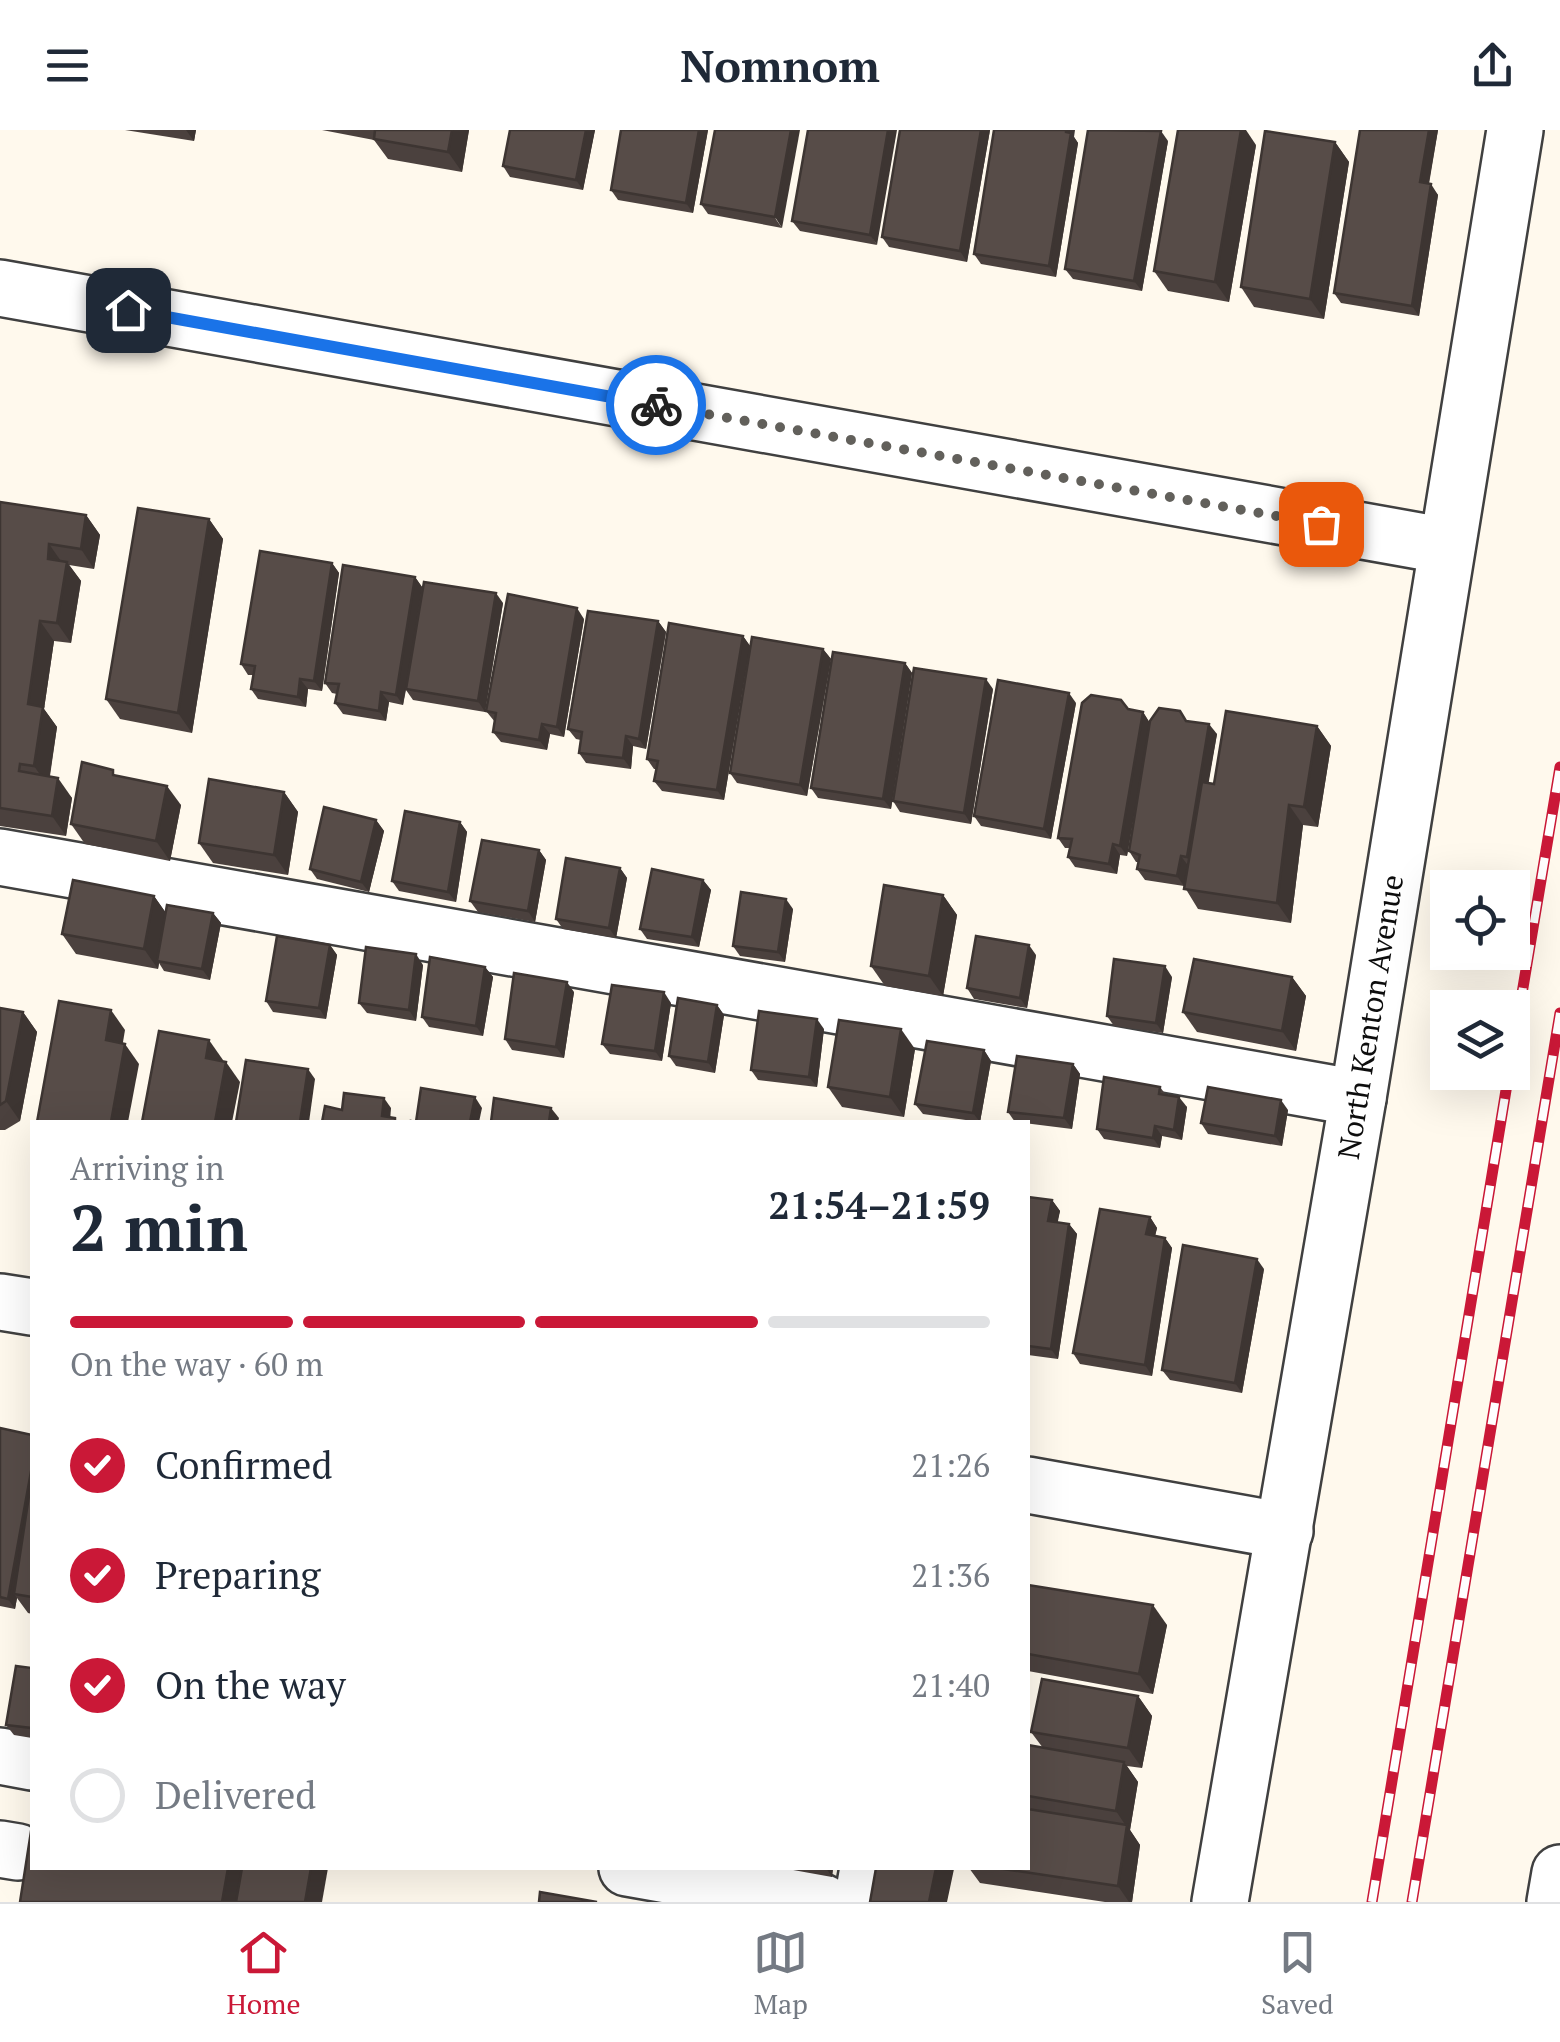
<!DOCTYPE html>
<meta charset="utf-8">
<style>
:root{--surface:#fff;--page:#f6f6f7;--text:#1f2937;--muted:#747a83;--line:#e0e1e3;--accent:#ca1837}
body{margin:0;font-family:"PT Serif",serif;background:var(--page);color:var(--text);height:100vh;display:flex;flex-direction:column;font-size:38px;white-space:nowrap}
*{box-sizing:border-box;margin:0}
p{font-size:32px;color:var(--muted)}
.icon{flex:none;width:55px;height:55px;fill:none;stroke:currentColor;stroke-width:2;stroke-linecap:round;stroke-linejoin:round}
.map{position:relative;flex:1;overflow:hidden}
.details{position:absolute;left:30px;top:990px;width:1000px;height:750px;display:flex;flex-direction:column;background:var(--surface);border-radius:0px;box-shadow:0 10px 40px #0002}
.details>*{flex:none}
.buttons{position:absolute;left:1430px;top:740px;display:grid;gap:20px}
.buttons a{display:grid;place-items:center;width:100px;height:100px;border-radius:0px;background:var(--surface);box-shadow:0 10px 40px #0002;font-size:50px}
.pin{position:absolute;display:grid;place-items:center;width:85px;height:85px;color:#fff;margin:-42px;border-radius:20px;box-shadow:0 5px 15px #0006}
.courier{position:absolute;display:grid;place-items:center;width:100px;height:100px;margin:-50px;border:8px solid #1a73e8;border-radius:50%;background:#fff;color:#222;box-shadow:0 2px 12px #0007}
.summary em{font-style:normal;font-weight:700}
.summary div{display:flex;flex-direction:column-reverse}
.summary{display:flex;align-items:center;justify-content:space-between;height:170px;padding:0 40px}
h1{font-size:65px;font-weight:700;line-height:75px}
.bar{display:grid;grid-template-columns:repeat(4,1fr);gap:15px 10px;align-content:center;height:120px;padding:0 40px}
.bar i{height:12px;border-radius:8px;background:var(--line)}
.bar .selected{background:var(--accent)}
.bar p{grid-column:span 4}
ol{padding:0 40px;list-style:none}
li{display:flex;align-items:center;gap:30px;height:110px}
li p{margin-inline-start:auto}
li .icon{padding:10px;border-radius:50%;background:var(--accent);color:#fff;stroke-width:4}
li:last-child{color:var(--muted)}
li i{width:55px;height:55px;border:5px solid var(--line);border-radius:50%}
header{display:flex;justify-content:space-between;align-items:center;height:130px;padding:0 40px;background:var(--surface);font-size:45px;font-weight:700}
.tabs{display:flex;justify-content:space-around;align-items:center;height:140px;border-top:2px solid var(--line);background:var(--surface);font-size:28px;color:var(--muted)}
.tabs a{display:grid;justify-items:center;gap:5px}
.tabs .selected{color:var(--accent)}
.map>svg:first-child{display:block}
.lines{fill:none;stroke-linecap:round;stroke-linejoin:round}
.minor-casing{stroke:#404040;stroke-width:60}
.minor{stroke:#fff;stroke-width:55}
.rail-casing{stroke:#ca1837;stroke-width:11}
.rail{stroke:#fff;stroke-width:8;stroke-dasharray:22;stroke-linecap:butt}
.wall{fill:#4b413e}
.shaded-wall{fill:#3d3532}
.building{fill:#574c48;stroke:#3d3532;stroke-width:2.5}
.done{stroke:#62605b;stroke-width:10;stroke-dasharray:0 18}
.route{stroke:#1a73e8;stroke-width:12}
.labels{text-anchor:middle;stroke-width:10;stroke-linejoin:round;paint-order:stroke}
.street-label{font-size:30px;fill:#0d0d0d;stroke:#fff}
</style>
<header><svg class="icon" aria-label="menu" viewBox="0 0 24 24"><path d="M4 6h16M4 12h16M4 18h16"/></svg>Nomnom<svg class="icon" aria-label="share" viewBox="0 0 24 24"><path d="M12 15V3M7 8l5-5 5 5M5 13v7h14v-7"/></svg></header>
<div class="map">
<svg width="1560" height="1772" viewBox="0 0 1560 1772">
<rect width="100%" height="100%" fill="#fff9ed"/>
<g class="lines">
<defs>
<g id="minor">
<polyline points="0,158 1447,416"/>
<polyline points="0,727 1358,968"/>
<polyline points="0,1172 32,1177"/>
<polyline points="1028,1355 1285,1401"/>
<polyline points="0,1626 32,1632"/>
<polyline points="0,1719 18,1722"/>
<polyline points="627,1738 822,1772"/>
<polyline points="862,1772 868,1738"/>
<polyline points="1220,1772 1358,968 1515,0"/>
<polyline points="1555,1772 1560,1743"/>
</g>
</defs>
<!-- minor casing -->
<use href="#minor" class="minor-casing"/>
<!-- minor -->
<use href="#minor" class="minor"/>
<defs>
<g id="rail">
<polyline points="1512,923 1560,637"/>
<polyline points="1372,1772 1509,942"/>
<polyline points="1412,1772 1560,883"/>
</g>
</defs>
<!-- rail casing -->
<use href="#rail" class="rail-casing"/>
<!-- rail -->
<use href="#rail" class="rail"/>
</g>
<!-- wall -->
<g class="wall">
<polygon points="125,0 196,0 194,11"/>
<polygon points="322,0 469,0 462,42 388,29 374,10"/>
<polygon points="510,0 595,0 583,60 510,47 503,36"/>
<polygon points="621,0 708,0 693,83 618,70 611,60"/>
<polygon points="715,0 782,98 708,84 701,74"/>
<polygon points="808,0 877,115 800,101 792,91"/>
<polygon points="900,0 990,0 967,132 889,117 882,107"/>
<polygon points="1360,0 1438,0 1429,54 1438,65 1419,186 1341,173 1334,163"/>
<polygon points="1074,7 1078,13 1056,147 981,134 974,124"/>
<polygon points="1168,11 1142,161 1073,149 1065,139"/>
<polygon points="1335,12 1349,32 1324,189 1254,177 1241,157"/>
<polygon points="1256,15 1229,172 1168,161 1154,141"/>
<polygon points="0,372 86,385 100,405 94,439 69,435 81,451 71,513 54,511 44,579 57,597 50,646 72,668 66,706 0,696"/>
<polygon points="209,389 223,409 192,603 120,589 106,569"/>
<polygon points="332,433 339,443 322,561 308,559 306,577 258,569 251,559 253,545 248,545 241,534"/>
<polygon points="415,447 422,457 503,473 485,582 413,570 406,560 403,575 389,572 386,591 343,584 335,573 337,564 332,563 325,553"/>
<polygon points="584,489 564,607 550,604 547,620 501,612 493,602 495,592 486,581"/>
<polygon points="658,491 666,502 646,619 633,616 631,639 586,633 579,623 581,610 576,609 568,599"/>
<polygon points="743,506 750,516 724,670 662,661 654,651 656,639 654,639 647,629"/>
<polygon points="823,519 831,529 807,666 737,653 730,643"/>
<polygon points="905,533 912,543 891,679 818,668 811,658"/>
<polygon points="993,559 971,694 900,682 893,671"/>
<polygon points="1076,573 1051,709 981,696 974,686"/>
<polygon points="1128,579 1143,582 1149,592 1186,591 1217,604 1208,653 1214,654 1317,596 1331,616 1318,697 1303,695 1291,793 1198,779 1184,756 1145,750 1137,739 1139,732 1136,732 1129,721 1140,651 1127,726 1120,725 1117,744 1075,737 1068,727 1070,718 1065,718 1058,708"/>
<polygon points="117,646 181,675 170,731 85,714 71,694"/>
<polygon points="284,662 298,682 288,745 213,733 199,713"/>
<polygon points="376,690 384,701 369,762 317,749 310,739"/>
<polygon points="460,692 467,702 456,772 399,761 392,751"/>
<polygon points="539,720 546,730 535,792 478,782 470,771"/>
<polygon points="620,738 627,748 616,808 563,799 556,789"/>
<polygon points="703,750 711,760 699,817 647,809 640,799"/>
<polygon points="943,765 957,785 943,866 885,856 871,836"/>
<polygon points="154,766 166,783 213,783 221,793 210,850 164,841 159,833 158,839 76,824 62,804"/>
<polygon points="793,779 785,832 740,826 733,816"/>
<polygon points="330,815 337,825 326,889 273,882 266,871"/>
<polygon points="1036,825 1027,878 974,869 967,858"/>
<polygon points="423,835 416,891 367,883 359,873"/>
<polygon points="485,837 493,847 483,906 429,897 422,887"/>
<polygon points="1172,847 1163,903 1114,896 1107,886"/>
<polygon points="1292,847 1306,866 1296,921 1197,902 1183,882"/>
<polygon points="574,862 564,928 512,920 505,909"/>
<polygon points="671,873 662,931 610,924 602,914"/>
<polygon points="717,875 724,885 715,943 676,936 669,926"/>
<polygon points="0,878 23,882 37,902 20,991 5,1000 0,1000"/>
<polygon points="824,899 817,957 758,950 751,940"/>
<polygon points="915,919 904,987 842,977 828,957"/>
<polygon points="984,920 991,931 980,992 923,984 915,974"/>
<polygon points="1073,934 1080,944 1072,999 1015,992 1008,982"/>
<polygon points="1160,957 1166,965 1187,977 1182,1010 1162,1006 1160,1018 1104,1009 1097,999"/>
<polygon points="1288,980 1282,1016 1208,1004 1201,993"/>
<polygon points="1028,1067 1052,1070 1060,1081 1057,1092 1069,1094 1077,1104 1058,1229 1028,1225"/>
<polygon points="1150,1087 1157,1098 1155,1106 1165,1108 1172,1118 1152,1246 1080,1234 1073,1223"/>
<polygon points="1264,1139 1242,1263 1170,1250 1162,1240"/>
<polygon points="0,1298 32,1305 32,1484 28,1483 17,1468 15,1479 0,1476"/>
<polygon points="1028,1455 1167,1495 1153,1564 1028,1541"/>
<polygon points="32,1538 32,1608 14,1605 6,1595"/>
<polygon points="1138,1566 1152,1586 1142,1638 1127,1636 1138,1652 1130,1700 1140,1715 1132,1772 1105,1772 980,1753 969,1738 1028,1738 1031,1680 1028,1674 1028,1621 1043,1618 1031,1602"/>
<polygon points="782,1738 833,1738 832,1747"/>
</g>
<!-- shaded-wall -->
<g class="shaded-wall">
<polygon points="186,0 196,0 194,11"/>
<polygon points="452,0 469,0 462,42 448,22"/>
<polygon points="586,0 595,0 583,60 576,50"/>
<polygon points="699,0 708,0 693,83 686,73"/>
<polygon points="791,0 800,0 782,98 775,87"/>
<polygon points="888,0 897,0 877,115 870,105"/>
<polygon points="981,0 990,0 967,132 960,121"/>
<polygon points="1066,0 1075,0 1074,7 1078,13 1056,147 1049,136"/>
<polygon points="1241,0 1246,0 1256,15 1229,172 1215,152"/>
<polygon points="1429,0 1438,0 1427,63 1420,52"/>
<polygon points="1161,1 1168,11 1142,161 1134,151"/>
<polygon points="1335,12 1349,32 1324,189 1310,169"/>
<polygon points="1431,54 1438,65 1419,186 1412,176"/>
<polygon points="86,385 100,405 94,439 81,419"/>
<polygon points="209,389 223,409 192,603 178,583"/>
<polygon points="49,414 63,434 48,429"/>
<polygon points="67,432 81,451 71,513 57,493"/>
<polygon points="332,433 339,443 322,561 314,551"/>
<polygon points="415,447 422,457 403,575 396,565"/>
<polygon points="496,463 503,473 485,582 478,571"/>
<polygon points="577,478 584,489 564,607 557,597"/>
<polygon points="40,491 54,511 44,579 57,597 48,656 34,636 28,574"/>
<polygon points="658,491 666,502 646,619 639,609"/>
<polygon points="743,506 750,516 724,670 717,660"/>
<polygon points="823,519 831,529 807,666 800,655"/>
<polygon points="905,533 912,543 891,679 883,669"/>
<polygon points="300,549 308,559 306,577 298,567"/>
<polygon points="986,549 993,559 971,694 964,683"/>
<polygon points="381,562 389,572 386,591 379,581"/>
<polygon points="1069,563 1076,573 1051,709 1044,699"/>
<polygon points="1143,582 1150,593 1127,726 1120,716"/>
<polygon points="542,594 550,604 547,620 539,610"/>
<polygon points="1209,594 1217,604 1194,738 1187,727"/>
<polygon points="1317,596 1331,616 1318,697 1304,677"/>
<polygon points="626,606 633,616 631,639 623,628"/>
<polygon points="58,648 72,668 66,706 52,686"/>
<polygon points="167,656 181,675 170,731 156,711"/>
<polygon points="284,662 298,682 288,745 274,725"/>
<polygon points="1289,675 1303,695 1291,793 1277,773"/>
<polygon points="376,690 384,701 369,762 361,752"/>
<polygon points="460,692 467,702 456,772 448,762"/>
<polygon points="1113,714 1120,725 1117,744 1109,734"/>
<polygon points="539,720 546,730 535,792 528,781"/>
<polygon points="1181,726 1189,737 1184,756 1177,746"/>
<polygon points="620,738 627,748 616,808 609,798"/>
<polygon points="703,750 711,760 699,817 692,807"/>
<polygon points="943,765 957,785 943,866 929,846"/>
<polygon points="154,766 168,786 157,831 159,833 158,839 144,819"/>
<polygon points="786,769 793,779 785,832 778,822"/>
<polygon points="213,783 221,793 210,850 202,839"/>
<polygon points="330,815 337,825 326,889 319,878"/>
<polygon points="1029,815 1036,825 1027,878 1020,868"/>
<polygon points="416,824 423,835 416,891 409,880"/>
<polygon points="1165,836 1172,847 1163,903 1156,893"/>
<polygon points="485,837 493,847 483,906 476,896"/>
<polygon points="1292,847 1306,866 1296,921 1282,901"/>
<polygon points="567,852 574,862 564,928 556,917"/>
<polygon points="664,862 671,873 662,931 655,921"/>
<polygon points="717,875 724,885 715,943 708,932"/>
<polygon points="111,880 125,900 120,930 106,910"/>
<polygon points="23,882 37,902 20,991 6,971"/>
<polygon points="817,889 824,899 817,957 809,947"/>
<polygon points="901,899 915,919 904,987 890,967"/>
<polygon points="209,910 223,930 220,948 206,928"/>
<polygon points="125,914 139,934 128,992 111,992"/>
<polygon points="984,920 991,931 980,992 973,983"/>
<polygon points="226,932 240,952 232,992 215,992"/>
<polygon points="1073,934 1080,944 1072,999 1064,988"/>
<polygon points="308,939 315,949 309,992 300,992"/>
<polygon points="475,967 482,978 479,992 470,992"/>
<polygon points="1179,967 1187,977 1182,1010 1174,1000"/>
<polygon points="384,968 391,978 390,992 382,986"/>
<polygon points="1281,970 1288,980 1282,1016 1275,1006"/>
<polygon points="551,978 559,988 558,992 549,992"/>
<polygon points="1155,996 1162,1006 1160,1018 1153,1008"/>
<polygon points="1052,1070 1060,1081 1056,1101 1048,1091"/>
<polygon points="1150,1087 1157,1098 1153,1114 1146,1104"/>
<polygon points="1069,1094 1077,1104 1058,1229 1051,1219"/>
<polygon points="1165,1108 1172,1118 1152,1246 1145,1235"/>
<polygon points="1257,1129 1264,1139 1242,1263 1235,1253"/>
<polygon points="32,1336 32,1385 14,1464 17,1468 15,1479 8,1469"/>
<polygon points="1153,1475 1167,1495 1153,1564 1139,1544"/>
<polygon points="1138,1566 1152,1586 1142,1638 1128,1618"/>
<polygon points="1124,1632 1138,1652 1130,1700 1140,1715 1132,1772 1129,1772 1118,1756 1126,1696 1116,1681"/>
<polygon points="228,1738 258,1738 253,1772 222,1772"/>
<polygon points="311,1738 328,1738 322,1772 305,1772"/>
<polygon points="826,1738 833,1738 832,1747"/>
<polygon points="936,1738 952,1738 954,1739 947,1772 929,1772"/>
</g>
<!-- building -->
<g class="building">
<polygon points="375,0 452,0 448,22 374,9"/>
<polygon points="510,0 586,0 576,50 503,36"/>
<polygon points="621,0 699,0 686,73 611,60"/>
<polygon points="715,0 791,0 775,87 701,74"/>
<polygon points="808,0 888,0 870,105 792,91"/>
<polygon points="900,0 981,0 960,121 882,107"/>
<polygon points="994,0 1066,0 1066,2 1071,3 1049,136 974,124"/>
<polygon points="1088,0 1161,1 1134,151 1065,139"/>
<polygon points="1178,0 1241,0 1215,152 1154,141"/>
<polygon points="1360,0 1429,0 1420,52 1431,54 1412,176 1334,163"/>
<polygon points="1265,1 1335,12 1310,169 1241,157"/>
<polygon points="0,372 86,385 81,419 49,414 48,429 67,432 57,493 40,491 28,574 43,577 34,636 20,634 19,641 58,648 52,686 0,678"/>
<polygon points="138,378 209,389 178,583 106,569"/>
<polygon points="260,421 332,433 314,551 300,549 298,567 251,559 255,536 241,534"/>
<polygon points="343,435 415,447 396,565 381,562 379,581 335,573 339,554 325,553"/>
<polygon points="424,452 496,463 478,571 406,559"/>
<polygon points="508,464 577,478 557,597 542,594 539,610 493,602 496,583 486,581"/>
<polygon points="588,481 658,491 639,609 626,606 623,628 579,623 582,602 568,599"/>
<polygon points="669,493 743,506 717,660 654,651 658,631 647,629"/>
<polygon points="752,507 823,519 800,655 730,643"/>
<polygon points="833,522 905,533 883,669 811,658"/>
<polygon points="914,538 986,549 964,683 893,671"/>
<polygon points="998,550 1069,563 1044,699 974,686"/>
<polygon points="1091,565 1121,570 1128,579 1143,582 1120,716 1113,714 1109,734 1068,727 1072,709 1058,708 1082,573"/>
<polygon points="1159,578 1180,581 1186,591 1209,594 1187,727 1181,726 1177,746 1137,739 1140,725 1129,721 1150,591"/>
<polygon points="1226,581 1317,596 1304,677 1289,675 1277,773 1184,759 1202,652 1214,654"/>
<polygon points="82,632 113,640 113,645 167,656 156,711 71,694"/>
<polygon points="209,649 284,662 274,725 199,713"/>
<polygon points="324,677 376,690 361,752 310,739"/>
<polygon points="405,681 460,692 448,762 392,751"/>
<polygon points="482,710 539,720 528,781 470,771"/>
<polygon points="566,728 620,738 609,798 556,789"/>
<polygon points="652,739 703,750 692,807 640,799"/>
<polygon points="73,750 154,766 144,819 62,804"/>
<polygon points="884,755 943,765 929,846 871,836"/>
<polygon points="741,762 786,769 778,822 733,816"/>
<polygon points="167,775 213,783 202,839 157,831"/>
<polygon points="277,806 330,815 319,878 266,871"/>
<polygon points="976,806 1029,815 1020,868 967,858"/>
<polygon points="366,817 416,824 409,880 359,873"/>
<polygon points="430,827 485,837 476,896 422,887"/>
<polygon points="1114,829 1165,836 1156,893 1107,886"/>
<polygon points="1194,829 1292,847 1282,901 1183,882"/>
<polygon points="514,843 567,852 556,917 505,909"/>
<polygon points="612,855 664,862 655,921 602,914"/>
<polygon points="678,868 717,875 708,932 669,926"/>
<polygon points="59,871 111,880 106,910 125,914 111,992 37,992"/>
<polygon points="0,878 23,882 6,971 0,975"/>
<polygon points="759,881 817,889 809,947 751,940"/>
<polygon points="839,890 901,899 890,967 828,957"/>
<polygon points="159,901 209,910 206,928 226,932 215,992 142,992"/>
<polygon points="927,911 984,920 973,983 915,974"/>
<polygon points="1017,926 1073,934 1064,988 1008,982"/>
<polygon points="246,930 308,939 300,992 236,992"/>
<polygon points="1104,947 1160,957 1159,964 1179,967 1174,1000 1155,996 1153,1008 1097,999"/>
<polygon points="1208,957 1281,970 1275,1006 1201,993"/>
<polygon points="421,958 475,967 470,992 411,992 411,991 416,992"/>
<polygon points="344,963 384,968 382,986 395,988 395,992 322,992 325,976 342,980"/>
<polygon points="494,968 551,978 549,992 491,992"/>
<polygon points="1028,1067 1052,1070 1048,1091 1069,1094 1051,1219 1028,1216"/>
<polygon points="1100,1079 1150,1087 1146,1104 1165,1108 1145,1235 1073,1223"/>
<polygon points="1183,1115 1257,1129 1235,1253 1162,1240"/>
<polygon points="0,1298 32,1305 32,1336 8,1469 0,1467"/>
<polygon points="32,1346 32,1467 14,1464"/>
<polygon points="1028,1455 1153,1475 1139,1544 1028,1524"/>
<polygon points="16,1536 32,1538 32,1598 6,1595"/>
<polygon points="1042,1549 1138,1566 1128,1618 1031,1602"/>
<polygon points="1028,1615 1124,1632 1116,1681 1028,1666"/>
<polygon points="1028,1679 1127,1695 1118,1756 997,1738 1028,1738"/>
<polygon points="32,1695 32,1738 228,1738 222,1772 20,1772"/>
<polygon points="242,1738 311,1738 305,1772 236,1772"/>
<polygon points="876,1738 936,1738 929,1772 870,1772"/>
<polygon points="540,1762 597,1772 539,1772"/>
</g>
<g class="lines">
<!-- done -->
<polyline class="done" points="656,275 1321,394"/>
<!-- route -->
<polyline class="route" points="128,180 656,275"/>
</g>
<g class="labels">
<!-- street labels -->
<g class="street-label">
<text transform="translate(1371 887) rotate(-81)" y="10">North Kenton Avenue</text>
</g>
</g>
</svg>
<div class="buttons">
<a><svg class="icon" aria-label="locate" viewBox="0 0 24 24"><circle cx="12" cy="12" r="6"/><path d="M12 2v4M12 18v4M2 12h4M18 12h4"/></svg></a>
<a><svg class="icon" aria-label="layers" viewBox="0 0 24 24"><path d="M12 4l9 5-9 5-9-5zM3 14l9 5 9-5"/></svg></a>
</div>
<div class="pin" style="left:1321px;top:394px;background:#ea580c"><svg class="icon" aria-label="bag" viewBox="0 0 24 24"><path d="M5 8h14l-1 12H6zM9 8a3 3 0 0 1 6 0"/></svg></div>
<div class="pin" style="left:128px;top:180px;background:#1f2937"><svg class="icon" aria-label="home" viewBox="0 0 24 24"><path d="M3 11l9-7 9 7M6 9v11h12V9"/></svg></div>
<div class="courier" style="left:656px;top:275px"><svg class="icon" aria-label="bike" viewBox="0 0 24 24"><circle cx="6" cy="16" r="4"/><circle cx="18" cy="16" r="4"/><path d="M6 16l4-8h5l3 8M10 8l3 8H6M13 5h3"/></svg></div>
<section class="details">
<div class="summary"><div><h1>2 min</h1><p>Arriving in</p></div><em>21:54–21:59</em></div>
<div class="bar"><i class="selected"></i><i class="selected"></i><i class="selected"></i><i></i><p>On the way · 60 m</p></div>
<ol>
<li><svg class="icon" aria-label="check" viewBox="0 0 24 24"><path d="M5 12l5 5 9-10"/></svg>Confirmed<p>21:26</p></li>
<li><svg class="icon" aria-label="check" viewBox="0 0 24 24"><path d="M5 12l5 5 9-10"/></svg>Preparing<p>21:36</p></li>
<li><svg class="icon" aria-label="check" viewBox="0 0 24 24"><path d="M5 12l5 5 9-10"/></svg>On the way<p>21:40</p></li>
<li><i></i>Delivered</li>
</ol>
</section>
</div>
<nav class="tabs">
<a class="selected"><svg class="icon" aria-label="home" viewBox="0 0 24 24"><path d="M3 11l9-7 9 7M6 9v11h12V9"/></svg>Home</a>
<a><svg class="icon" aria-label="map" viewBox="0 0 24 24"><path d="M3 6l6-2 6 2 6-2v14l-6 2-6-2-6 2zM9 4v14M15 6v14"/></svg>Map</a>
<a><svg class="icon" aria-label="saved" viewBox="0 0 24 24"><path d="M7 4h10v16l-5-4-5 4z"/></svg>Saved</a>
</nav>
